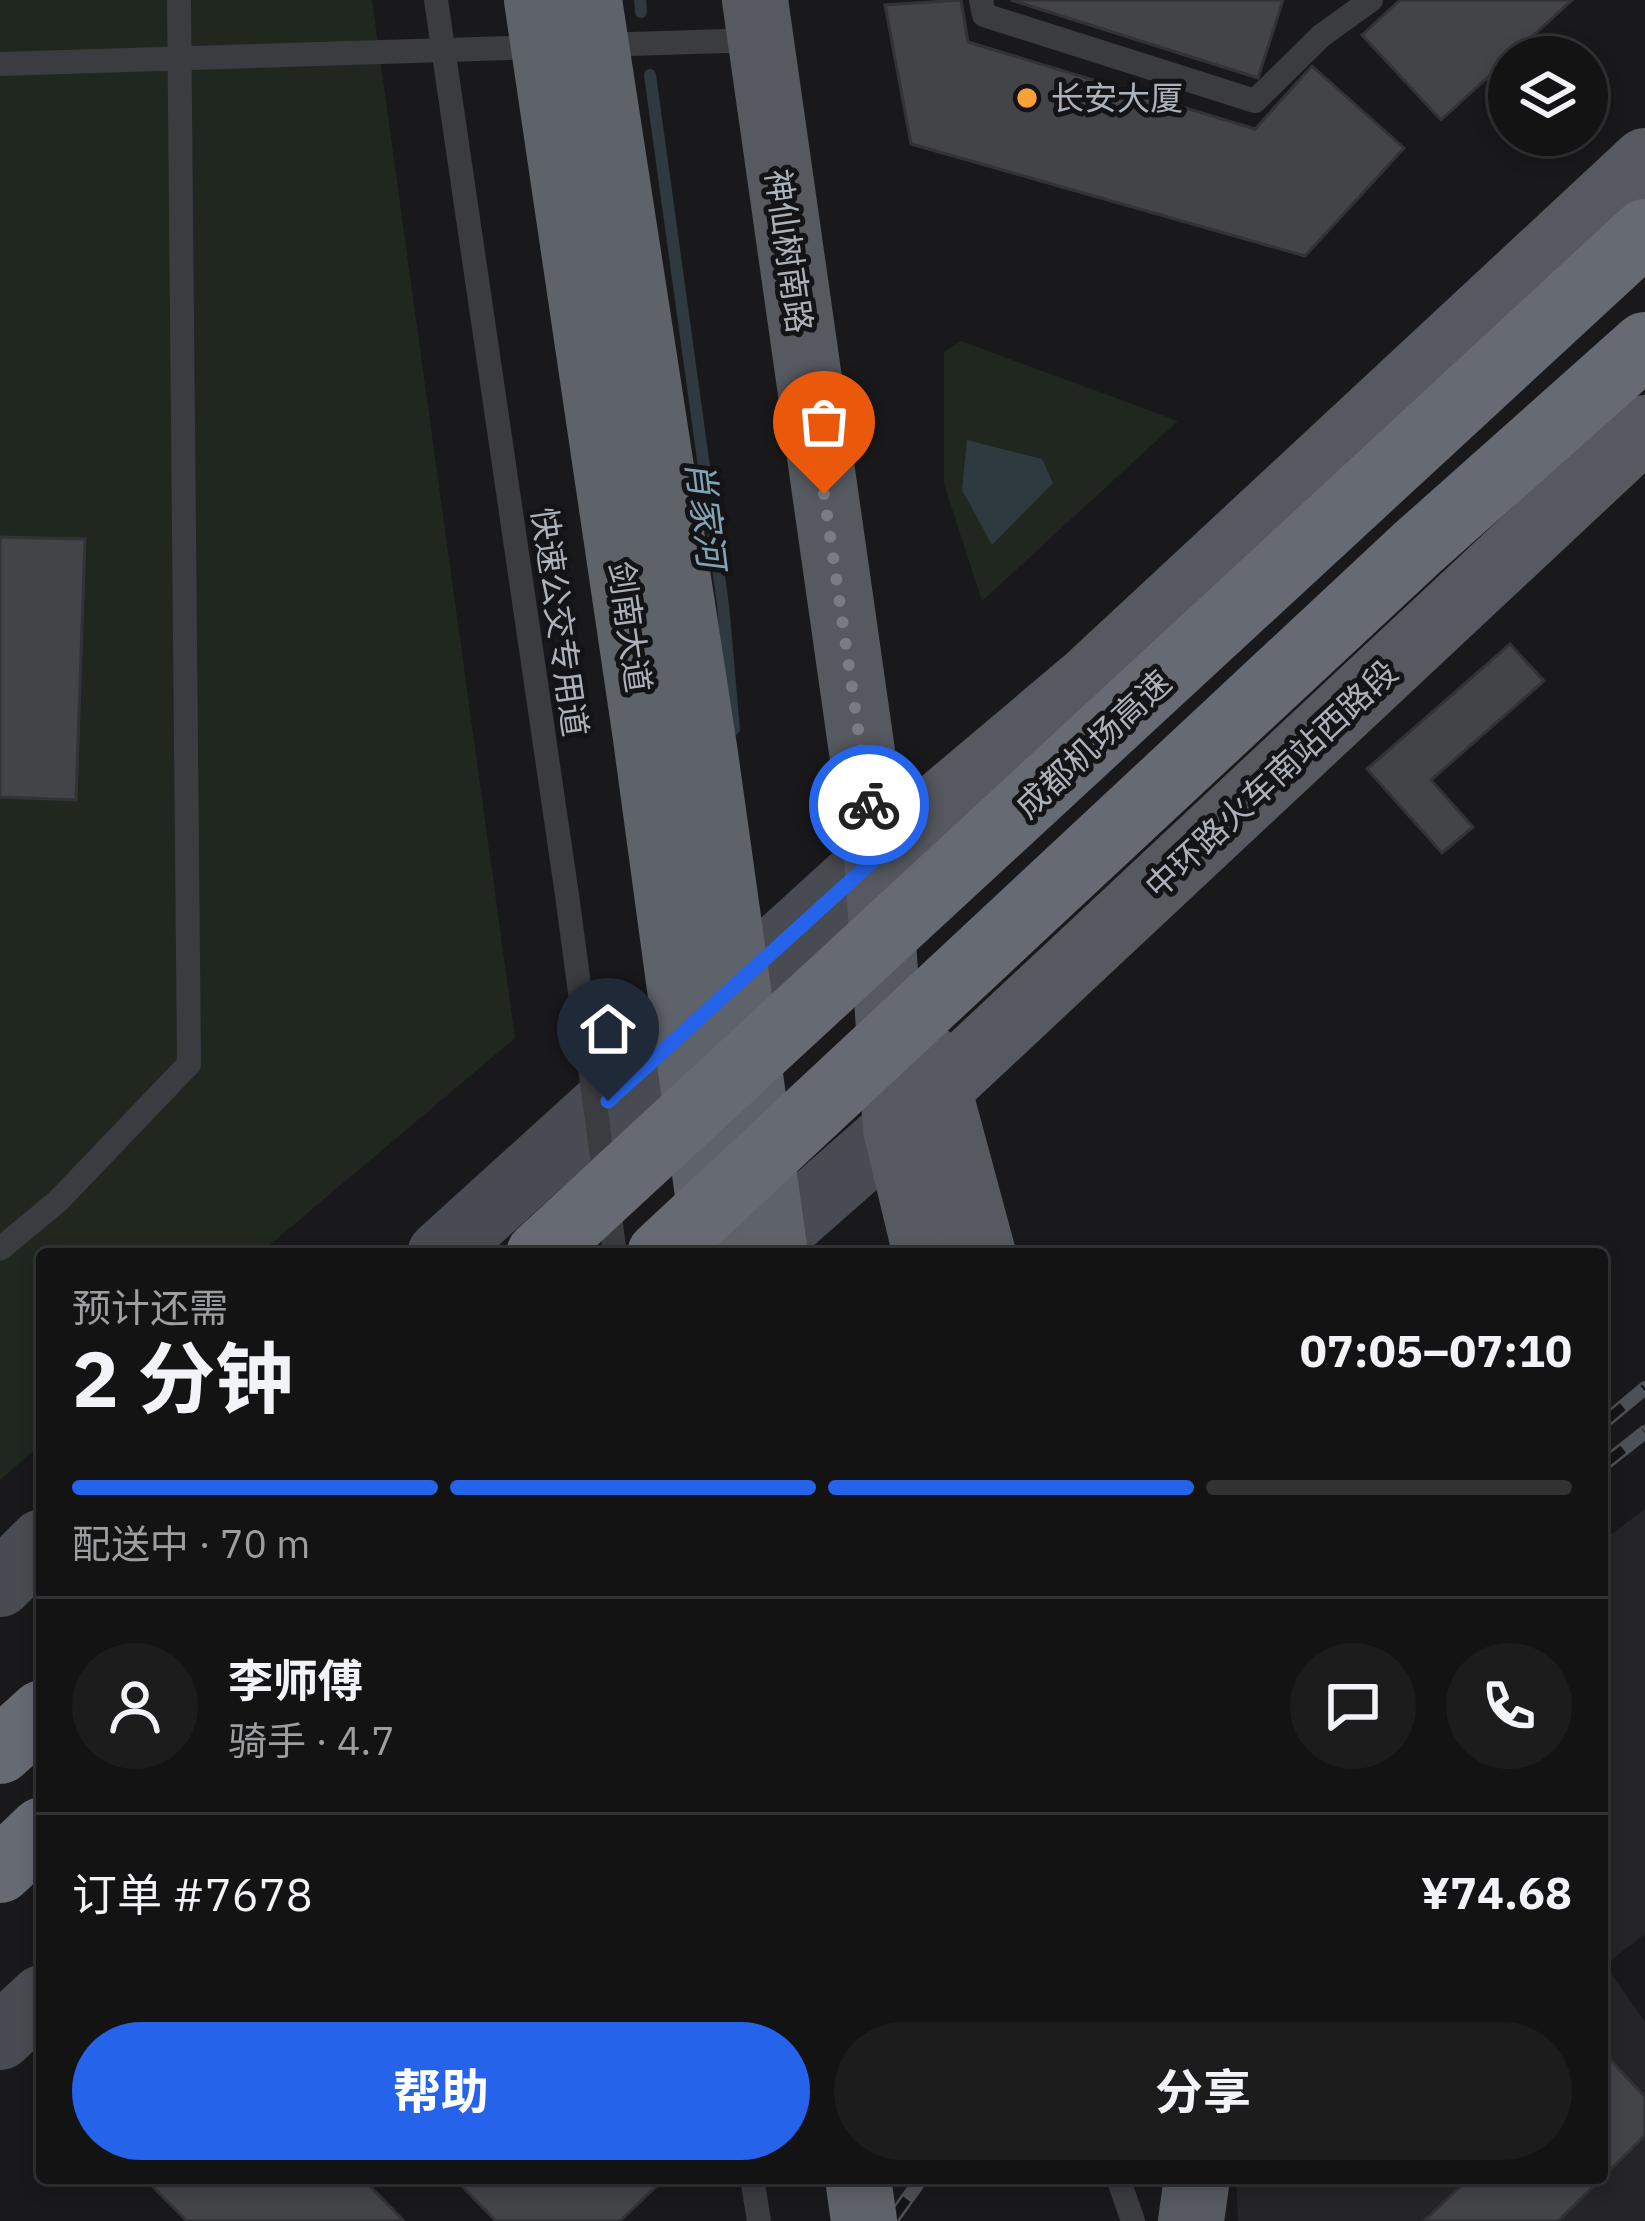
<!DOCTYPE html>
<html lang="zh">
<meta charset="utf-8">
<style>
:root{--surface:#131314;--page:#1c1c1d;--text:#f1f3f6;--muted:#9d9ea0;--line:#323234;--accent:#2563eb}
body{margin:0;font-family:"IBM Plex Sans","Noto Sans SC",sans-serif;background:var(--page);color:var(--text);height:100vh;display:flex;flex-direction:column;font-size:45px;white-space:nowrap}
*{box-sizing:border-box;margin:0}
p{font-size:39px;color:var(--muted)}
.icon{flex:none;width:66px;height:66px;fill:none;stroke:currentColor;stroke-width:2;stroke-linecap:round;stroke-linejoin:round}
.map{position:relative;flex:1;overflow:hidden}
.details{position:absolute;left:36px;top:1248px;width:1572px;height:936px;display:flex;flex-direction:column;background:var(--surface);border-radius:12px;box-shadow:0 6px 18px #0003,0 0 0 3px var(--line)}
.details>*{flex:none}
.buttons{position:absolute;left:1488px;top:36px;display:grid;gap:24px}
.buttons a{display:grid;place-items:center;width:120px;height:120px;border-radius:50%;background:var(--surface);box-shadow:0 6px 18px #0003,0 0 0 3px var(--line);font-size:60px}
.pin{position:absolute;display:grid;place-items:center;width:102px;height:102px;color:#fff;margin:-123px -51px;border-radius:50% 50% 50% 0;rotate:-45deg;box-shadow:0 0 12px #0007}
.pin .icon{rotate:45deg}
.courier{position:absolute;display:grid;place-items:center;width:120px;height:120px;margin:-60px;border:9px solid #2563eb;border-radius:50%;background:#fff;color:#222;box-shadow:0 3px 15px #0007}
.headline em{font-style:normal;font-weight:700}
.headline div{display:flex;flex-direction:column-reverse}
.headline{display:flex;align-items:center;justify-content:space-between;height:204px;padding:0 36px}
h1{font-size:78px;font-weight:700;line-height:90px}
.bar{display:grid;grid-template-columns:repeat(4,1fr);gap:18px 12px;align-content:center;height:144px;padding:0 36px}
.bar i{height:15px;border-radius:9px;background:var(--line)}
.bar .active{background:var(--accent)}
.bar p{grid-column:span 4}
.line{display:flex;align-items:center;gap:30px;padding:0 36px;border-top:3px solid var(--line)}
.line div{flex:1}
.round{display:grid;place-items:center;flex:none;width:126px;height:126px;border-radius:63px;background:var(--page)}
.cta{display:flex;gap:24px;margin-top:auto;padding:24px 36px}
.cta a{flex:1;height:138px;border-radius:72px;background:var(--accent);color:#fff;font-size:48px;font-weight:700;line-height:138px;text-align:center}
.cta a+a{background:var(--page);color:var(--text)}
.map>svg:first-child{display:block}
.built{fill:#252528}
.green{fill:#1f271f}
.water{fill:#2e3a40}
.lines{fill:none;stroke-linecap:round;stroke-linejoin:round}
.stream{stroke:#2e3a40;stroke-width:12}
.building{fill:#434448;stroke:#333337;stroke-width:3}
.service{stroke:#3a3c40;stroke-width:24}
.secondary{stroke:#484b51;stroke-width:66}
.primary{stroke:#565960;stroke-width:66}
.motorway{stroke:#666a72;stroke-width:66}
.rail-casing{stroke:#4d5055;stroke-width:14}
.rail{stroke:#141416;stroke-width:9;stroke-dasharray:27;stroke-linecap:butt}
.service-bridge{stroke:#3a3c40;stroke-width:24}
.trunk-bridge{stroke:#5e6269;stroke-width:66}
.motorway-bridge{stroke:#666a72;stroke-width:66}
.done{stroke:#787c83;stroke-width:12;stroke-dasharray:0 21.6}
.route{stroke:#2563eb;stroke-width:15}
.poi-dot{fill:#f7a136;stroke:#141416;stroke-width:4.5}
.labels{text-anchor:middle;stroke-width:10;stroke-linejoin:round;paint-order:stroke}
.poi-label{font-size:33px;fill:#abb2bb;stroke:#141416;text-anchor:start}
.street-label{font-size:33px;fill:#abb2bb;stroke:#141416}
.water-label{font-size:36px;font-style:italic;fill:#82a3b6;stroke:#141416}
</style>
<div class="map">
<svg width="1645" height="2221" viewBox="0 0 1645 2221">
<rect width="100%" height="100%" fill="#19191b"/>
<!-- built -->
<polygon class="built" points="1645,1509 1645,1934 1605,1965 1645,2022 1645,2221 1238,2221 1236,2178 1602,2178 1602,1541"/>
<!-- green -->
<g class="green">
<polygon points="0,0 372,0 515,1038 259,1254 42,1254 42,1443 0,1480"/>
<polygon points="961,341 1178,421 982,601 944,484 944,352"/>
</g>
<!-- water -->
<polygon class="water" points="967,440 1042,459 1053,483 992,545 962,490"/>
<g class="lines">
<!-- stream -->
<g class="stream">
<polyline points="640,0 641,12"/>
<polyline points="650,75 723,605 734,729"/>
</g>
</g>
<!-- building -->
<g class="building">
<polygon points="961,0 968,42 1255,129 1312,66 1404,148 1305,256 911,144 885,5"/>
<polygon points="1011,0 1283,0 1258,78"/>
<polygon points="1400,0 1572,0 1441,120 1362,35"/>
<polygon points="0,537 85,539 76,800 0,797"/>
<polygon points="1510,644 1544,681 1431,780 1473,827 1442,853 1367,769"/>
<polygon points="1603,2052 1645,2097 1645,2135 1602,2178"/>
<polygon points="153,2178 362,2178 404,2221 187,2221 149,2183"/>
<polygon points="454,2178 665,2178 620,2221 496,2221"/>
<polygon points="1469,2178 1602,2178 1558,2221 1424,2221"/>
</g>
<g class="lines">
<!-- service -->
<g class="service">
<polyline points="981,0 984,15 1255,101 1321,36 1371,0"/>
<polyline points="599,45 757,40"/>
<polyline points="0,64 541,47"/>
<polyline points="0,1249 58,1201 189,1064 179,0"/>
<polyline points="752,2178 759,2221"/>
</g>
<!-- secondary -->
<g class="secondary">
<polyline points="440,1254 877,857"/>
<polyline points="754,1254 896,1129"/>
<polyline points="0,1584 42,1542"/>
<polyline points="0,2037 42,1998"/>
</g>
<!-- primary -->
<g class="primary">
<polyline points="755,0 877,857 896,1129 926,1254"/>
<polyline points="877,857 1088,679 1645,161"/>
<polyline points="930,1058 983,1254"/>
<polyline points="896,1129 1645,428"/>
<polyline points="1191,2221 1197,2178"/>
</g>
<!-- motorway -->
<g class="motorway">
<polyline points="0,1751 42,1713"/>
<polyline points="0,1870 42,1830"/>
</g>
<defs>
<g id="rail">
<polyline points="1602,1424 1645,1388"/>
<polyline points="1602,1466 1645,1432"/>
<polyline points="853,2221 884,2178"/>
<polyline points="891,2221 922,2178"/>
</g>
</defs>
<!-- rail casing -->
<use href="#rail" class="rail-casing"/>
<!-- rail -->
<use href="#rail" class="rail"/>
<!-- service-bridge -->
<g class="service-bridge">
<polyline points="436,0 567,895 615,1254"/>
<polyline points="1118,2178 1133,2221"/>
</g>
<!-- trunk-bridge -->
<g class="trunk-bridge">
<polyline points="537,0 645,731 716,1254"/>
<polyline points="589,0 705,754 775,1254"/>
<polyline points="858,2178 864,2221"/>
</g>
<!-- motorway-bridge -->
<g class="motorway-bridge">
<polyline points="539,1254 1645,232"/>
<polyline points="660,1254 1417,548 1645,345"/>
</g>
</g>
<g class="lines">
<!-- done -->
<polyline class="done" points="824,494 869,805"/>
<!-- route -->
<polyline class="route" points="608,1101 877,857 869,805"/>
</g>
<!-- markers -->
<circle class="poi-dot" cx="1027" cy="98" r="12"/>
<g class="labels">
<!-- poi labels -->
<g class="poi-label">
<text x="1051" y="110">长安大厦</text>
</g>
<!-- street labels -->
<g class="street-label">
<text transform="translate(789 251) rotate(82)" y="12">神仙树南路</text>
<text transform="translate(560 622) rotate(82)" y="12">快速公交专用道</text>
<text transform="translate(630 627) rotate(82)" y="12">剑南大道</text>
<text transform="translate(1093 744) rotate(-43)" y="12">成都机场高速</text>
<text transform="translate(1271 779) rotate(-43)" y="12">中环路火车南站西路段</text>
</g>
<!-- water labels -->
<g class="water-label">
<text transform="translate(706 514) rotate(83)" y="13">肖家河</text>
</g>
</g>
</svg>
<div class="buttons">
<a><svg class="icon" aria-label="layers" viewBox="0 0 24 24"><path d="M12 4l9 5-9 5-9-5zM3 14l9 5 9-5"/></svg></a>
</div>
<div class="pin" style="left:824px;top:494px;background:#ea580c"><svg class="icon" aria-label="bag" viewBox="0 0 24 24"><path d="M5 8h14l-1 12H6zM9 8a3 3 0 0 1 6 0"/></svg></div>
<div class="pin" style="left:608px;top:1101px;background:#1f2937"><svg class="icon" aria-label="home" viewBox="0 0 24 24"><path d="M3 11l9-7 9 7M6 9v11h12V9"/></svg></div>
<div class="courier" style="left:869px;top:805px"><svg class="icon" aria-label="bike" viewBox="0 0 24 24"><circle cx="6" cy="16" r="4"/><circle cx="18" cy="16" r="4"/><path d="M6 16l4-8h5l3 8M10 8l3 8H6M13 5h3"/></svg></div>
<section class="details">
<div class="headline"><div><h1>2 分钟</h1><p>预计还需</p></div><em>07:05–07:10</em></div>
<div class="bar"><i class="active"></i><i class="active"></i><i class="active"></i><i></i><p>配送中 · 70 m</p></div>
<div class="line" style="height:216px"><a class="round"><svg class="icon" aria-label="person" viewBox="0 0 24 24"><circle cx="12" cy="8" r="4"/><path d="M4 21q1-7 8-7t8 7"/></svg></a><div><b>李师傅</b><p>骑手 · 4.7</p></div><a class="round"><svg class="icon" aria-label="chat" viewBox="0 0 24 24"><path d="M4 5h16v11H9l-5 4z"/></svg></a><a class="round"><svg class="icon" aria-label="phone" viewBox="0 0 24 24"><path d="M5 4h4l2 5-3 2q2 4 5 5l2-3 5 2v4C11 20 4 13 5 4z"/></svg></a></div>
<div class="line" style="height:156px"><div>订单 #7678</div><b>¥74.68</b></div>
<div class="cta"><a>帮助</a><a>分享</a></div>
</section>
</div>
